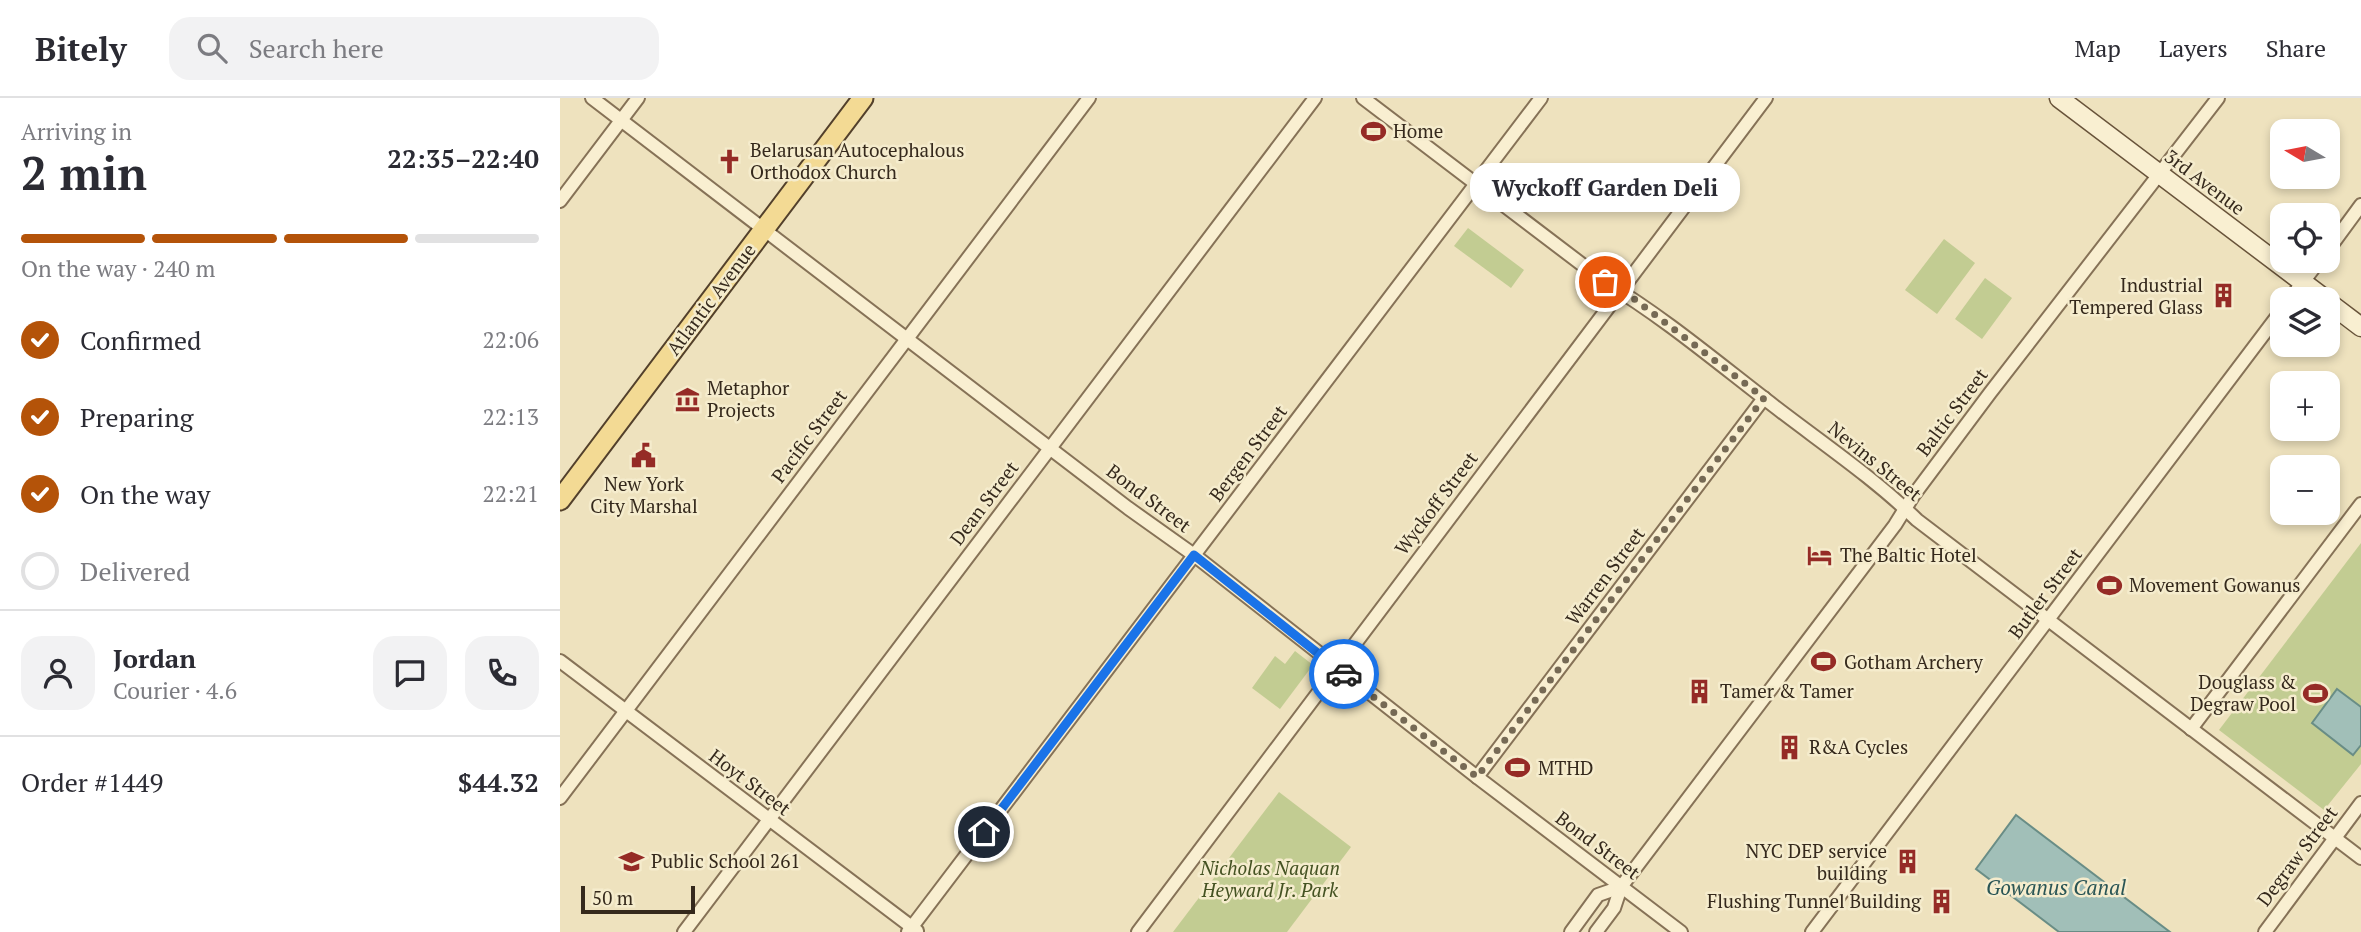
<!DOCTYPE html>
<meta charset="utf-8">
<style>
:root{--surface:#fff;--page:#f2f2f3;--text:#2b2b33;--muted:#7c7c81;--line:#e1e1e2;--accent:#b45309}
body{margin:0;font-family:"PT Serif",serif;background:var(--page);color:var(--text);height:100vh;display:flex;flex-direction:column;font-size:26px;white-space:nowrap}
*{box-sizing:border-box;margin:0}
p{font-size:23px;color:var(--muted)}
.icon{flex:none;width:38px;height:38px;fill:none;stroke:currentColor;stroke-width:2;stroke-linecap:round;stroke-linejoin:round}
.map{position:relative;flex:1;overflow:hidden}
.sheet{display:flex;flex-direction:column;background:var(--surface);width:560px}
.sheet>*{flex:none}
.needle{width:46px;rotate:280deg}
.fabs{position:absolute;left:1710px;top:21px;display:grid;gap:14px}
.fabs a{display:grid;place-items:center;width:70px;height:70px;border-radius:14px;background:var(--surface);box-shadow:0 4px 10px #0003;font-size:35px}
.scale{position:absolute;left:21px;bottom:18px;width:114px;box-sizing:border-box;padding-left:7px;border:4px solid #35291c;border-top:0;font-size:19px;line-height:24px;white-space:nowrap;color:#35291c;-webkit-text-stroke:5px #f5eccd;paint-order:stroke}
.pin{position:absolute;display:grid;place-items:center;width:60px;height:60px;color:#fff;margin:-30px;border:4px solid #fff;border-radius:50%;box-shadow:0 2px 7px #0007}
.courier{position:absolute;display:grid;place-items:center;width:70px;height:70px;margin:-35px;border:5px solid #1a73e8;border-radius:50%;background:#fff;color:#222;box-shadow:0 2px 9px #0007}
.bubble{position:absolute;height:49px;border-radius:21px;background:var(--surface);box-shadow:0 4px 10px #0003;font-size:23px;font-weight:700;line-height:49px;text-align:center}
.overview em{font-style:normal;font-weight:700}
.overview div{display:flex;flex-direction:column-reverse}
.overview{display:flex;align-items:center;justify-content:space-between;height:119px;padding:0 21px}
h1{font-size:46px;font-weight:700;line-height:52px}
.bar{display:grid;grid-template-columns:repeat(4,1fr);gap:10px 7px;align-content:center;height:84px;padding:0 21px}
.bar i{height:9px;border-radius:5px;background:var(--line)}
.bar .selected{background:var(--accent)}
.bar p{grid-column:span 4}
.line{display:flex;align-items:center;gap:18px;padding:0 21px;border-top:2px solid var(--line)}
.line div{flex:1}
.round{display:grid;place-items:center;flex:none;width:74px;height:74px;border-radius:21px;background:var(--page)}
ol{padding:0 21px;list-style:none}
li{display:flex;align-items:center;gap:21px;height:77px}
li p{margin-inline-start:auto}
li .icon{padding:7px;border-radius:50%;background:var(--accent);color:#fff;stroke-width:4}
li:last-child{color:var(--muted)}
li i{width:38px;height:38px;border:4px solid var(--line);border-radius:50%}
header{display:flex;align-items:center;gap:42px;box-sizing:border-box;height:98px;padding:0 35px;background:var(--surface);border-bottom:2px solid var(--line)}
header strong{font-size:33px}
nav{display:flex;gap:38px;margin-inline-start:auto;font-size:24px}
.search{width:490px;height:63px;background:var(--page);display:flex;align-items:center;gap:18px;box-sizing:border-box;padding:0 24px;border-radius:21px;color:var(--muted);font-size:26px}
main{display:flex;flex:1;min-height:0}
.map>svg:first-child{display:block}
.green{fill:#c2cc92}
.water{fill:#a1bfb8;stroke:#698d86;stroke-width:2}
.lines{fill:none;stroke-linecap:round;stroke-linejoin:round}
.minor-casing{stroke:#867257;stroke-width:16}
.secondary-casing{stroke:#68533a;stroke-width:21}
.primary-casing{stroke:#53402b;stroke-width:23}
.minor{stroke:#f9efd1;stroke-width:12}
.secondary{stroke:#f9efd1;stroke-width:18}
.primary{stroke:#f3da94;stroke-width:19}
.done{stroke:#766a55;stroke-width:7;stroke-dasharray:0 12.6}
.route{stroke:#1a73e8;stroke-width:9}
.labels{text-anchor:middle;stroke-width:5;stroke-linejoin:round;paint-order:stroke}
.poi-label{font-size:19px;fill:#35291c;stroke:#f5eccd;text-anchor:start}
.street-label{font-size:19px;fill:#35291c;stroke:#f5eccd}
.park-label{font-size:19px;font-style:italic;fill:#445222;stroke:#f5eccd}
.water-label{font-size:21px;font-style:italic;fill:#2a5555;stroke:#f5eccd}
</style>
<header>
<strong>Bitely</strong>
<div class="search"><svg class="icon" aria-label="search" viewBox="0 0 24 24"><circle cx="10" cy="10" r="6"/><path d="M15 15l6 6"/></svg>Search here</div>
<nav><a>Map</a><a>Layers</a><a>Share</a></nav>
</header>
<main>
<section class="sheet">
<div class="overview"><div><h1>2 min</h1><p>Arriving in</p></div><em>22:35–22:40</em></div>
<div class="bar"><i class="selected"></i><i class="selected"></i><i class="selected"></i><i></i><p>On the way · 240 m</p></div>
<ol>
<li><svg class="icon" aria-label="check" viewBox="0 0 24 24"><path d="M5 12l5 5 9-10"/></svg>Confirmed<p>22:06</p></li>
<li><svg class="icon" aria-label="check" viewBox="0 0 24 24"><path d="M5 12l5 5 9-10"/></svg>Preparing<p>22:13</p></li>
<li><svg class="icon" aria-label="check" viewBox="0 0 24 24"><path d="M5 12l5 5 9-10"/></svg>On the way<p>22:21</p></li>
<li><i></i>Delivered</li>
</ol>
<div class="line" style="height:126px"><a class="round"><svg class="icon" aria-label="person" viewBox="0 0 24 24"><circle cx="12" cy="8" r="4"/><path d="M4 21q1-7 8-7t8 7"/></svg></a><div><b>Jordan</b><p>Courier · 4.6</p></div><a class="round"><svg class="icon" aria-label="chat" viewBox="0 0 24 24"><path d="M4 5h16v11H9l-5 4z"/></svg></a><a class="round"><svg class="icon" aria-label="phone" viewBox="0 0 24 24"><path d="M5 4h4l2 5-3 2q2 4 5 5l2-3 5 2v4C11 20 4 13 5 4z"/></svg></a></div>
<div class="line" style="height:91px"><div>Order #1449</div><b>$44.32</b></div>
</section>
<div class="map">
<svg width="1801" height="834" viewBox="0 0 1801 834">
<rect width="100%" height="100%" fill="#eee2be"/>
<!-- green -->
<g class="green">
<polygon points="908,130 964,172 951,190 894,148"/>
<polygon points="1384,141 1415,165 1377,216 1345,192"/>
<polygon points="1425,180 1452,200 1422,241 1395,221"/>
<polygon points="1801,445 1801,666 1764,712 1659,632"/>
<polygon points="735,553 753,567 720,611 692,590 715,558 725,566"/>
<polygon points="719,694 791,749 727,834 613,834"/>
</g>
<!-- water -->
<g class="water">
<polygon points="1777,591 1801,609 1801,647 1793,657 1752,625"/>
<polygon points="1456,717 1610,834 1499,834 1416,771"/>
</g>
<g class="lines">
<defs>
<g id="minor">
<polyline points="32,0 568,410 634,457 917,679 1121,834"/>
<path d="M803,0L1045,184C1105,220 1159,266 1214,308C1262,345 1314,380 1357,422L1801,760"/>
<polyline points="0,103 78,0"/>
<polyline points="1768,152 1801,107"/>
<polyline points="1730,201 1759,163"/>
<polyline points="0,563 357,833"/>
<polyline points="1631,631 1801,406"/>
<polyline points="917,679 1204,300"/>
<polyline points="0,700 529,0"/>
<polyline points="124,834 755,0"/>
<polyline points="348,834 981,0"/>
<polyline points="578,834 1206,0"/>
<polyline points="1011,834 1038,797 1061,789"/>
<polyline points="1036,834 1054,810 1061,789 1335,427 1353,398 1430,295 1658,0"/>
<polyline points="1252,834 1722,212"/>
<polyline points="1705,834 1801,705"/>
</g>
<g id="secondary">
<polyline points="1499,0 1765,201"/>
<polyline points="1768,204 1801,229"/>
</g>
<polyline id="primary" points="0,402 303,0"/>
</defs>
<!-- minor casing -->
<use href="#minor" class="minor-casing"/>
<!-- secondary casing -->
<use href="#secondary" class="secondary-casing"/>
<!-- primary casing -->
<use href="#primary" class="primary-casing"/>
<!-- minor -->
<use href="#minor" class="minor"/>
<!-- secondary -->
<use href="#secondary" class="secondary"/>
<!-- primary -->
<use href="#primary" class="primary"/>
</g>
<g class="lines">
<!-- done -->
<polyline class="done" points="784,576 917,679 1204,300 1073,200 1045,184"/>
<!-- route -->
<polyline class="route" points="424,734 634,457 784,576"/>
</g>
<!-- icons -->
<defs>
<symbol id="stadium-bare" viewBox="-9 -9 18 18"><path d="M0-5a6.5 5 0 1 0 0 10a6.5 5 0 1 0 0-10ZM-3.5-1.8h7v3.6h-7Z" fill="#952b26" stroke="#f5eccd" stroke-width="2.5" paint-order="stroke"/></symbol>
<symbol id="church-bare" viewBox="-9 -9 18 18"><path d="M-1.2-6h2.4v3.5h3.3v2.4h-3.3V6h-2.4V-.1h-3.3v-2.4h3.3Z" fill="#952b26" stroke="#f5eccd" stroke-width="2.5" paint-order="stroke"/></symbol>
<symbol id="building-bare" viewBox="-9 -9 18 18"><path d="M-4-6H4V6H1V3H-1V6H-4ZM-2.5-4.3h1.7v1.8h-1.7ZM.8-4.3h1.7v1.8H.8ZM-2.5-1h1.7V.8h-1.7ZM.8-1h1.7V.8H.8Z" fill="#952b26" stroke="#f5eccd" stroke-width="2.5" paint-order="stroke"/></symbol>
<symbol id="museum-bare" viewBox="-9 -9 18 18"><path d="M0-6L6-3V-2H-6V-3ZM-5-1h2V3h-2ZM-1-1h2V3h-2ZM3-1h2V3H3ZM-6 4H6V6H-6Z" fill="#952b26" stroke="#f5eccd" stroke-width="2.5" paint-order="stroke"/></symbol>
<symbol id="civic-bare" viewBox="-9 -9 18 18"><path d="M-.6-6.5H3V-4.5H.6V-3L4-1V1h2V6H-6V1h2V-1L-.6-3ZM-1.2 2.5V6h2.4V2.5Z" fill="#952b26" stroke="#f5eccd" stroke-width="2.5" paint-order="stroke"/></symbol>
<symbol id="hotel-bare" viewBox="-9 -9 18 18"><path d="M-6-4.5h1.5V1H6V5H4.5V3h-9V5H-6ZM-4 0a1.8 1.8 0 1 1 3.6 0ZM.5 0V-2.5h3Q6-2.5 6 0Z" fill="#952b26" stroke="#f5eccd" stroke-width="2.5" paint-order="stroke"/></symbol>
<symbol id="school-bare" viewBox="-9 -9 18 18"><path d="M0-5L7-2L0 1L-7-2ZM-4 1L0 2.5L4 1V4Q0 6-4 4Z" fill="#952b26" stroke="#f5eccd" stroke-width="2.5" paint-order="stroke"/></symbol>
</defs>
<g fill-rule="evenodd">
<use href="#stadium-bare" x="796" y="16" width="35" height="35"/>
<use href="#church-bare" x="152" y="46" width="35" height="35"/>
<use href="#building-bare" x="1646" y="180" width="35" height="35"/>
<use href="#museum-bare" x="110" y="284" width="35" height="35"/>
<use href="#civic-bare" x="66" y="340" width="35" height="35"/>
<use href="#hotel-bare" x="1242" y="440" width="35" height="35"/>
<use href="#stadium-bare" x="1532" y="470" width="35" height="35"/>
<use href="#stadium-bare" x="1246" y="546" width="35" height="35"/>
<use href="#building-bare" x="1122" y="576" width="35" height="35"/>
<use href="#stadium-bare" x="1738" y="578" width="35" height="35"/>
<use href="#building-bare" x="1212" y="632" width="35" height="35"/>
<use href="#stadium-bare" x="940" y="652" width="35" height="35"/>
<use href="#school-bare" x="54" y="746" width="35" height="35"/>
<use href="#building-bare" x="1330" y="746" width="35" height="35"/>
<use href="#building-bare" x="1364" y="786" width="35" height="35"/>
</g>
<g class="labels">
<!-- poi labels -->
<g class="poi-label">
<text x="833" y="40">Home</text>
<text x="190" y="59">Belarusan Autocephalous<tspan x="190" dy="22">Orthodox Church</tspan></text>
<text x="1643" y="194" text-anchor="end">Industrial<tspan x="1643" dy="22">Tempered Glass</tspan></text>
<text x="147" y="297">Metaphor<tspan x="147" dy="22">Projects</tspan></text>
<text x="84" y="393" text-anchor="middle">New York<tspan x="84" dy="22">City Marshal</tspan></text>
<text x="1280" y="464">The Baltic Hotel</text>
<text x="1569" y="494">Movement Gowanus</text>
<text x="1284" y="571">Gotham Archery</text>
<text x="1736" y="591" text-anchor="end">Douglass &amp;<tspan x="1736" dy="22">Degraw Pool</tspan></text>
<text x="1160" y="600">Tamer &amp; Tamer</text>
<text x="1249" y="656">R&amp;A Cycles</text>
<text x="978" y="677">MTHD</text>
<text x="1327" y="760" text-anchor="end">NYC DEP service<tspan x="1327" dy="22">building</tspan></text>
<text x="91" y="770">Public School 261</text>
<text x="1361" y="810" text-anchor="end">Flushing Tunnel Building</text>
</g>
<!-- street labels -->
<g class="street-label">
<text transform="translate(1645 84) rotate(37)" y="7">3rd Avenue</text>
<text transform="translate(151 201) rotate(-53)" y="7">Atlantic Avenue</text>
<text transform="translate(1392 314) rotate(-53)" y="7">Baltic Street</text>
<text transform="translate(249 338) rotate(-53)" y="7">Pacific Street</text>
<text transform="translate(688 355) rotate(-53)" y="7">Bergen Street</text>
<text transform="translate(1315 363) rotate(39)" y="7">Nevins Street</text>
<text transform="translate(589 400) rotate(37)" y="7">Bond Street</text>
<text transform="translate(424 405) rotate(-53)" y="7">Dean Street</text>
<text transform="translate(876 405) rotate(-53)" y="7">Wyckoff Street</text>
<text transform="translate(1045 478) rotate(-53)" y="7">Warren Street</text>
<text transform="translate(1485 495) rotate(-53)" y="7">Butler Street</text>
<text transform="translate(190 684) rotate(37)" y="7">Hoyt Street</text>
<text transform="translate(1038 747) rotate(37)" y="7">Bond Street</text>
<text transform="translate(1737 758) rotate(-53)" y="7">Degraw Street</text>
</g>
<!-- park labels -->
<g class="park-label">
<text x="710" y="777">Nicholas Naquan<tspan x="710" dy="22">Heyward Jr. Park</tspan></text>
</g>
<!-- water labels -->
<g class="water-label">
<text x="1496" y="797">Gowanus Canal</text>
</g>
</g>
</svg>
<div class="fabs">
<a><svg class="needle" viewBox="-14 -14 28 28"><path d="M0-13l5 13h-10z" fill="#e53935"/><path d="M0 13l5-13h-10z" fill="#7c7c81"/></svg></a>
<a><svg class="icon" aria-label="locate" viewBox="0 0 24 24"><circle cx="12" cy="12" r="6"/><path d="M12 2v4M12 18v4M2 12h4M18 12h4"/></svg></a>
<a><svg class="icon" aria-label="layers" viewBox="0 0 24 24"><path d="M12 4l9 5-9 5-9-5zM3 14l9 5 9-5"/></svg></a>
<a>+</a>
<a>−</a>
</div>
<div class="scale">50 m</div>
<div class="pin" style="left:1045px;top:184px;background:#ea580c"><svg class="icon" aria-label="bag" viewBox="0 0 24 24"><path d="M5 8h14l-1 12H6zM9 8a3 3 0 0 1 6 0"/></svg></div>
<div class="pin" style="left:424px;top:734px;background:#1f2937"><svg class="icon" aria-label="home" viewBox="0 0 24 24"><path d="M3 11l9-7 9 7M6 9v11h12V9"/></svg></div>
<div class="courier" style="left:784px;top:576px"><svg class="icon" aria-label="car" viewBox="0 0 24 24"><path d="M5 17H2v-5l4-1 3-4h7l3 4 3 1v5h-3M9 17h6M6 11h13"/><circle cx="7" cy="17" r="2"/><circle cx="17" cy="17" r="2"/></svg></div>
<div class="bubble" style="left:910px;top:65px;width:270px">Wyckoff Garden Deli</div>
</div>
</main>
